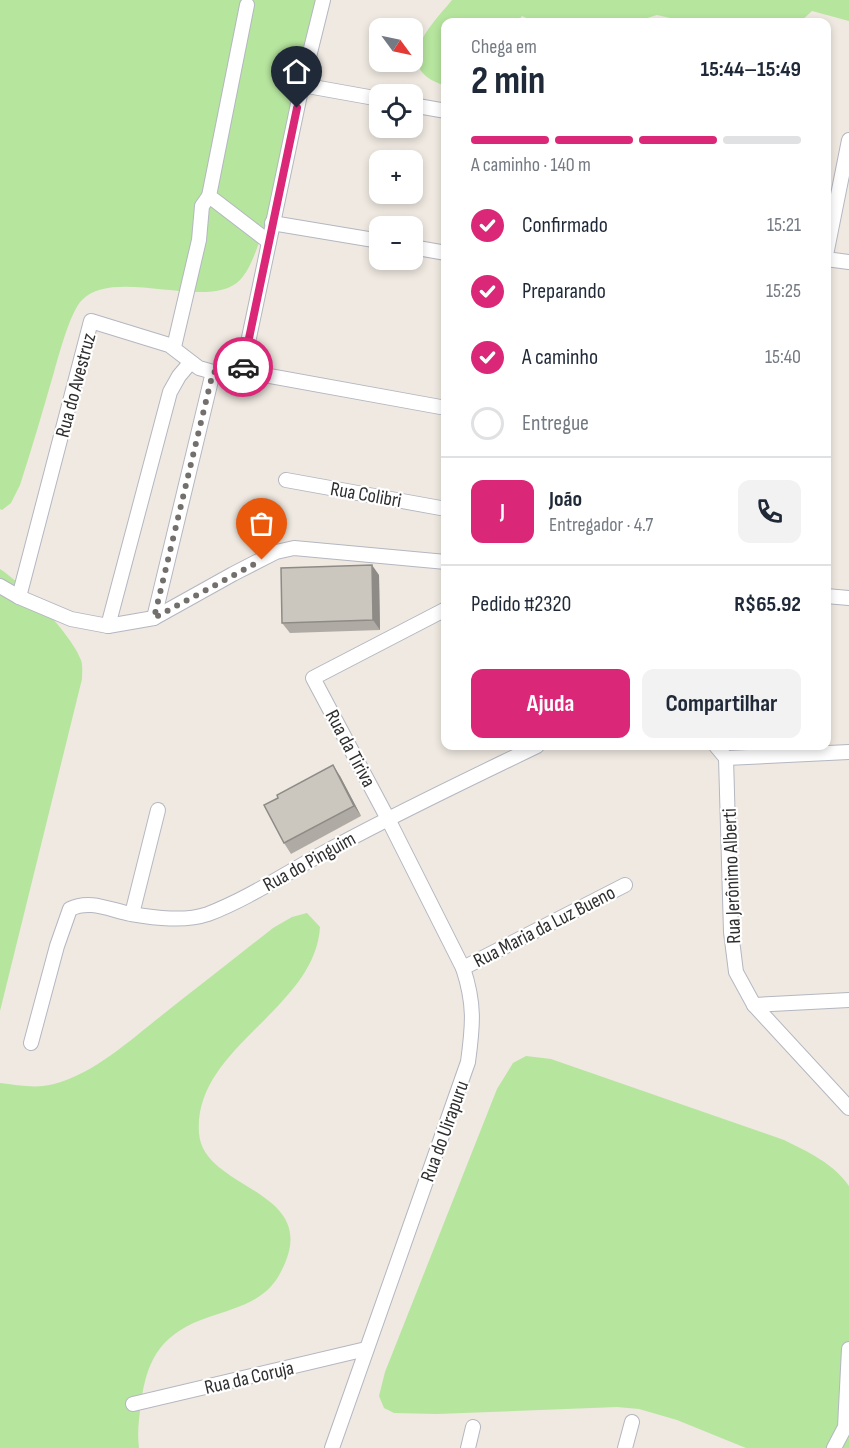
<!DOCTYPE html>
<html lang="pt">
<meta charset="utf-8">
<style>
:root{--surface:#fff;--page:#f2f2f3;--text:#1f2937;--muted:#747a83;--line:#e0e1e3;--accent:#db2777}
body{margin:0;font-family:"Sofia Sans Condensed",sans-serif;background:var(--page);color:var(--text);height:100vh;display:flex;flex-direction:column;font-size:22px;white-space:nowrap}
*{box-sizing:border-box;margin:0}
p{font-size:20px;color:var(--muted)}
.icon{flex:none;width:33px;height:33px;fill:none;stroke:currentColor;stroke-width:2;stroke-linecap:round;stroke-linejoin:round}
.map{position:relative;flex:1;overflow:hidden}
.sheet{position:absolute;left:441px;top:18px;width:390px;height:732px;display:flex;flex-direction:column;background:var(--surface);border-radius:12px;box-shadow:0 3px 9px #0003}
.sheet>*{flex:none}
.needle{width:39px;rotate:123deg}
.tools{position:absolute;left:369px;top:18px;display:grid;gap:12px}
.tools a{display:grid;place-items:center;width:54px;height:54px;border-radius:12px;background:var(--surface);box-shadow:0 3px 9px #0003;font-size:30px}
.pin{position:absolute;display:grid;place-items:center;width:51px;height:51px;color:#fff;margin:-62px -26px;border-radius:50% 50% 50% 0;rotate:-45deg;box-shadow:0 0 6px #0007}
.pin .icon{rotate:45deg}
.courier{position:absolute;display:grid;place-items:center;width:60px;height:60px;margin:-30px;border:4px solid #db2777;border-radius:50%;background:#fff;color:#222;box-shadow:0 2px 8px #0007}
.overview em{font-style:normal;font-weight:700}
.overview div{display:flex;flex-direction:column-reverse}
.overview{display:flex;align-items:center;justify-content:space-between;height:102px;padding:0 30px}
h1{font-size:39px;font-weight:700;line-height:45px}
.bar{display:grid;grid-template-columns:repeat(4,1fr);gap:9px 6px;align-content:center;height:72px;padding:0 30px}
.bar i{height:8px;border-radius:4px;background:var(--line)}
.bar .selected{background:var(--accent)}
.bar p{grid-column:span 4}
.line{display:flex;align-items:center;gap:15px;padding:0 30px;border-top:2px solid var(--line)}
.line div{flex:1}
.round{display:grid;place-items:center;flex:none;width:63px;height:63px;border-radius:12px;background:var(--page)}
ol{padding:0 30px;list-style:none}
li{display:flex;align-items:center;gap:18px;height:66px}
li p{margin-inline-start:auto}
li .icon{padding:6px;border-radius:50%;background:var(--accent);color:#fff;stroke-width:4}
li:last-child{color:var(--muted)}
li i{width:33px;height:33px;border:3px solid var(--line);border-radius:50%}
.cta{display:flex;gap:12px;margin-top:auto;padding:12px 30px}
.cta a{flex:1;height:69px;border-radius:12px;background:var(--accent);color:#fff;font-size:24px;font-weight:700;line-height:69px;text-align:center}
.cta a+a{background:var(--page);color:var(--text)}
.map>svg:first-child{display:block}
.green{fill:#b6e59e}
.lines{fill:none;stroke-linecap:round;stroke-linejoin:round}
.minor-casing{stroke:#b4b7c1;stroke-width:16}
.minor{stroke:#fff;stroke-width:14}
.wall{fill:#afaba4}
.shaded-wall{fill:#8e8b86}
.building{fill:#cbc7bf;stroke:#8e8b86;stroke-width:1.5}
.done{stroke:#726f6d;stroke-width:6;stroke-dasharray:0 10.8}
.route{stroke:#db2777;stroke-width:8}
.labels{text-anchor:middle;stroke-width:4.5;stroke-linejoin:round;paint-order:stroke}
.street-label{font-size:20px;fill:#2e2e2e;stroke:#fff}
</style>
<div class="map">
<svg width="849" height="1448" viewBox="0 0 849 1448">
<rect width="100%" height="100%" fill="#efe9e1"/>
<!-- green -->
<g class="green">
<path d="M0,0H316C300,77 288,156 263,231C257,247 252,267 240,280C209,312 115,266 82,300C70,312 59,355 54,372C43,410 32,448 20,485L11,503L2,510L0,509Z"/>
<path d="M452,0H849V21L812,11L800,22H688L657,15L634,22H535L522,16L517,22H446L445,86C439,83 432,81 427,77C399,54 437,19 452,0Z"/>
<path d="M0,569C22,583 73,636 81,660C83,666 82,673 82,679L0,1011Z"/>
<path d="M307,913L320,927C315,1010 193,1047 199,1133C203,1193 330,1188 278,1277C263,1302 235,1308 209,1317C164,1332 147,1356 141,1403C139,1418 137,1433 139,1448H0V1083C17,1085 37,1089 54,1084C95,1073 129,1041 161,1016C198,987 236,957 273,928L292,917Z"/>
<path d="M526,1056L551,1059L784,1140C808,1152 833,1163 849,1186V1448H746L677,1420L639,1409L617,1407L437,1414L394,1413L384,1408L379,1396L385,1372L497,1089L513,1063Z"/>
</g>
<g class="lines">
<defs>
<g id="minor">
<polyline points="247,5 209,196 269,242"/>
<polyline points="302,85 380,99"/>
<polyline points="412,105 446,111"/>
<polyline points="272,223 380,241"/>
<polyline points="412,247 446,253"/>
<polyline points="826,255 849,140"/>
<polyline points="826,259 849,262"/>
<polyline points="174,347 199,240 202,206 209,196"/>
<polyline points="242,371 302,85 323,0"/>
<polyline points="286,480 446,509"/>
<polyline points="0,586 19,597 71,619 108,626 154,618 233,574 276,552 294,548 446,562"/>
<polyline points="826,596 849,598"/>
<polyline points="19,597 91,321 169,345 199,368 213,372 242,371 446,408"/>
<polyline points="154,618 213,372"/>
<polyline points="108,626 170,392 179,376 190,363"/>
<polyline points="716,746 726,758 731,932 736,972 754,1005 849,1108"/>
<polyline points="726,758 849,752"/>
<polyline points="132,914 158,810"/>
<polyline points="463,968 625,885"/>
<polyline points="754,1005 849,1000"/>
<path d="M31,1043L57,946L70,909C90,899 110,910 131,914C155,918 185,922 208,914C250,898 289,871 329,850C397,813 467,780 537,746"/>
<polyline points="133,1404 366,1349"/>
<path d="M332,1448L468,1062C473,1025 475,1004 463,968L388,819L313,678L446,609"/>
<polyline points="468,1448 473,1427"/>
<polyline points="625,1448 632,1422"/>
<polyline points="834,1448 845,1427 849,1349"/>
</g>
</defs>
<!-- minor casing -->
<use href="#minor" class="minor-casing"/>
<!-- minor -->
<use href="#minor" class="minor"/>
</g>
<!-- wall -->
<g class="wall">
<polygon points="379,575 380,630 290,633 282,623"/>
<polygon points="340,776 361,816 291,854 284,843 278,798"/>
</g>
<!-- shaded-wall -->
<g class="shaded-wall">
<polygon points="372,565 379,575 380,630 373,620"/>
<polygon points="333,765 340,776 361,816 354,806"/>
</g>
<!-- building -->
<g class="building">
<polygon points="372,565 373,620 282,623 281,568"/>
<polygon points="333,765 354,806 284,843 264,805 278,798 277,795"/>
</g>
<g class="lines">
<!-- done -->
<polyline class="done" points="243,367 243,371 213,372 154,618 262,560"/>
<!-- route -->
<polyline class="route" points="243,367 297,108"/>
</g>
<g class="labels">
<!-- street labels -->
<g class="street-label">
<text transform="translate(75 385) rotate(-75)" y="7">Rua do Avestruz</text>
<text transform="translate(366 494) rotate(10)" y="7">Rua Colibri</text>
<text transform="translate(351 748) rotate(62)" y="7">Rua da Tiriva</text>
<text transform="translate(309 861) rotate(-29)" y="7">Rua do Pinguim</text>
<text transform="translate(731 876) rotate(-92)" y="7">Rua Jerônimo Alberti</text>
<text transform="translate(544 926) rotate(-27)" y="7">Rua Maria da Luz Bueno</text>
<text transform="translate(444 1131) rotate(-70)" y="7">Rua do Uirapuru</text>
<text transform="translate(249 1377) rotate(-13)" y="7">Rua da Coruja</text>
</g>
</g>
</svg>
<div class="tools">
<a><svg class="needle" viewBox="-14 -14 28 28"><path d="M0-13l5 13h-10z" fill="#e53935"/><path d="M0 13l5-13h-10z" fill="#747a83"/></svg></a>
<a><svg class="icon" aria-label="locate" viewBox="0 0 24 24"><circle cx="12" cy="12" r="6"/><path d="M12 2v4M12 18v4M2 12h4M18 12h4"/></svg></a>
<a>+</a>
<a>−</a>
</div>
<div class="pin" style="left:262px;top:560px;background:#ea580c"><svg class="icon" aria-label="bag" viewBox="0 0 24 24"><path d="M5 8h14l-1 12H6zM9 8a3 3 0 0 1 6 0"/></svg></div>
<div class="pin" style="left:297px;top:108px;background:#1f2937"><svg class="icon" aria-label="home" viewBox="0 0 24 24"><path d="M3 11l9-7 9 7M6 9v11h12V9"/></svg></div>
<div class="courier" style="left:243px;top:367px"><svg class="icon" aria-label="car" viewBox="0 0 24 24"><path d="M5 17H2v-5l4-1 3-4h7l3 4 3 1v5h-3M9 17h6M6 11h13"/><circle cx="7" cy="17" r="2"/><circle cx="17" cy="17" r="2"/></svg></div>
<section class="sheet">
<div class="overview"><div><h1>2 min</h1><p>Chega em</p></div><em>15:44–15:49</em></div>
<div class="bar"><i class="selected"></i><i class="selected"></i><i class="selected"></i><i></i><p>A caminho · 140 m</p></div>
<ol>
<li><svg class="icon" aria-label="check" viewBox="0 0 24 24"><path d="M5 12l5 5 9-10"/></svg>Confirmado<p>15:21</p></li>
<li><svg class="icon" aria-label="check" viewBox="0 0 24 24"><path d="M5 12l5 5 9-10"/></svg>Preparando<p>15:25</p></li>
<li><svg class="icon" aria-label="check" viewBox="0 0 24 24"><path d="M5 12l5 5 9-10"/></svg>A caminho<p>15:40</p></li>
<li><i></i>Entregue</li>
</ol>
<div class="line" style="height:108px"><b class="round" style="background:var(--accent);color:#fff">J</b><div><b>João</b><p>Entregador · 4.7</p></div><a class="round"><svg class="icon" aria-label="phone" viewBox="0 0 24 24"><path d="M5 4h4l2 5-3 2q2 4 5 5l2-3 5 2v4C11 20 4 13 5 4z"/></svg></a></div>
<div class="line" style="height:78px"><div>Pedido #2320</div><b>R$65.92</b></div>
<div class="cta"><a>Ajuda</a><a>Compartilhar</a></div>
</section>
</div>
